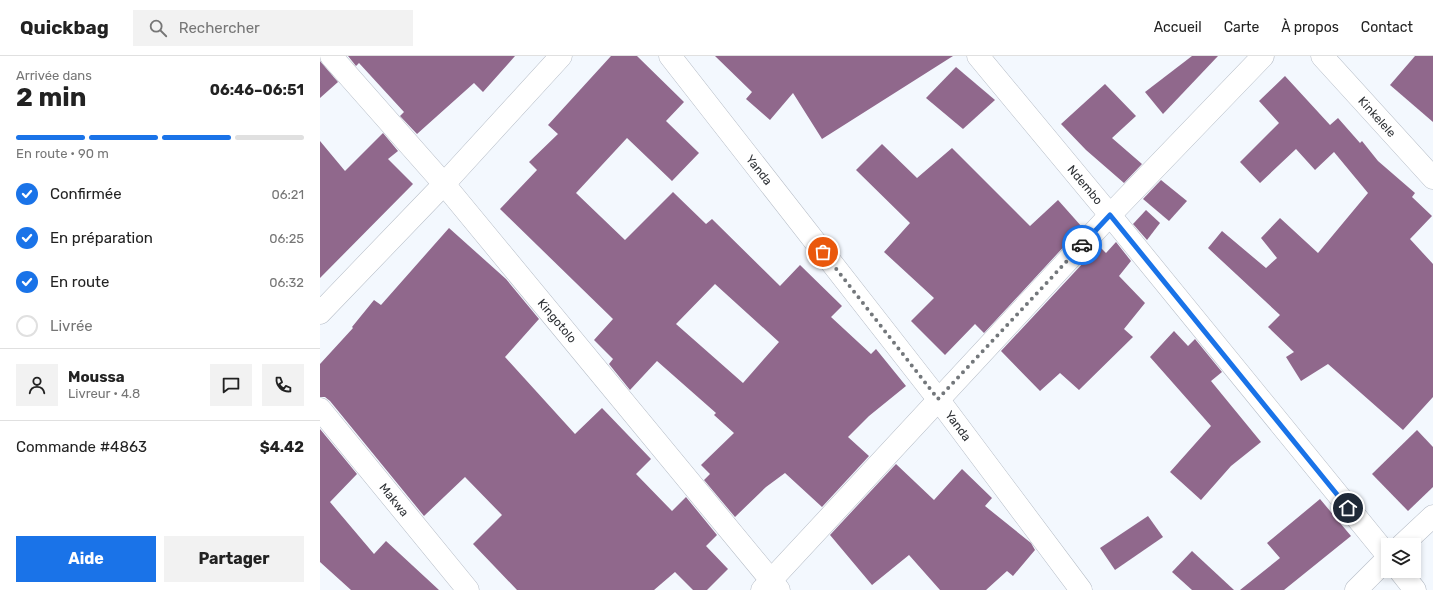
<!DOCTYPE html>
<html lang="fr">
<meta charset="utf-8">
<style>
:root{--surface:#fff;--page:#f2f2f2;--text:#222;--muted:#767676;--line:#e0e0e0;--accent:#1a73e8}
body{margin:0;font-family:Rubik,sans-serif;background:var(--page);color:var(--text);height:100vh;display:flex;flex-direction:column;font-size:15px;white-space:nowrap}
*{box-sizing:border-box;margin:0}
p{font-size:13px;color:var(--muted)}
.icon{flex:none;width:22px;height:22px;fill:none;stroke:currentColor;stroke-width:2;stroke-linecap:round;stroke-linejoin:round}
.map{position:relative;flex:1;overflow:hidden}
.side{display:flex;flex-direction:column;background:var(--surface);width:320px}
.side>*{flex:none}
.controls{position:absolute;left:1061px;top:482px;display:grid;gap:8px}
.controls a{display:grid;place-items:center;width:40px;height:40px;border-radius:0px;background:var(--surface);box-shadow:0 2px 6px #0003;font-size:20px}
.pin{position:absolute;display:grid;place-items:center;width:34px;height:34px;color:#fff;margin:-17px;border:2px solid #fff;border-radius:50%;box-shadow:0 1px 4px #0007}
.courier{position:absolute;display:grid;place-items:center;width:40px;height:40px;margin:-20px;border:3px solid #1a73e8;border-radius:50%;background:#fff;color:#222;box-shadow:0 1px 5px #0007}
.overview em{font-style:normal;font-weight:700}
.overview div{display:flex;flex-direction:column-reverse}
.overview{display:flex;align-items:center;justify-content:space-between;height:68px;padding:0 16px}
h1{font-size:26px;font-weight:700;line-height:30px}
.bar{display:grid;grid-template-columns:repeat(4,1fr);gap:6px 4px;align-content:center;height:48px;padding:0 16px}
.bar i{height:5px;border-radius:3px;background:var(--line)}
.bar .current{background:var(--accent)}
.bar p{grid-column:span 4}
.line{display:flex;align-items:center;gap:10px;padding:0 16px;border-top:1px solid var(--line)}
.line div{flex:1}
.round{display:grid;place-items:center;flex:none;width:42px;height:42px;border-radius:0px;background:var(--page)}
ol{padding:0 16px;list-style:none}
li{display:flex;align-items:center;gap:12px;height:44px}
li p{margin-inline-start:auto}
li .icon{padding:4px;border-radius:50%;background:var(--accent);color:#fff;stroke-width:4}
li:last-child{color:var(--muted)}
li i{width:22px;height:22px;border:2px solid var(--line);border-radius:50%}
.primary-button{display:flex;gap:8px;margin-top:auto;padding:8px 16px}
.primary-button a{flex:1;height:46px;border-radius:0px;background:var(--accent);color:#fff;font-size:16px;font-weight:700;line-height:46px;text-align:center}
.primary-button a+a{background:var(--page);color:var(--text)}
header{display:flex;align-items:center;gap:24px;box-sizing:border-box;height:56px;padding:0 20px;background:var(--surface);border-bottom:1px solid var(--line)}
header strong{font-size:19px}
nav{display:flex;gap:22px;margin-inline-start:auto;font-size:14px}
.search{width:280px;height:36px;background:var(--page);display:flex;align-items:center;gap:10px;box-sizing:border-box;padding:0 14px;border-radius:0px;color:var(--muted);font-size:15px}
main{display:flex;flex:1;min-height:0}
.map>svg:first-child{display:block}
.building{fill:#90688c;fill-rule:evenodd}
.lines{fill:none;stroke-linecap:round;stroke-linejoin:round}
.minor-casing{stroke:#b6bdc7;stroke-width:23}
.minor{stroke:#fff;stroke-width:22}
.done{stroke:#73777b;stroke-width:4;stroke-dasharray:0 7.2}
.route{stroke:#1a73e8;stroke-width:5}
.labels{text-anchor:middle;stroke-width:4;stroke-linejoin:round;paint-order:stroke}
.street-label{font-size:12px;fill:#2e3135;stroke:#fff}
</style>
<header>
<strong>Quickbag</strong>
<div class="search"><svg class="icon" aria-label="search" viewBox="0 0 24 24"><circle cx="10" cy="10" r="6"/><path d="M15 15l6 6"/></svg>Rechercher</div>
<nav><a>Accueil</a><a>Carte</a><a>À propos</a><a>Contact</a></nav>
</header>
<main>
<section class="side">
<div class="overview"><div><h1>2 min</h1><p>Arrivée dans</p></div><em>06:46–06:51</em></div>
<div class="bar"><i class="current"></i><i class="current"></i><i class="current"></i><i></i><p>En route · 90 m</p></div>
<ol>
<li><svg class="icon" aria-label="check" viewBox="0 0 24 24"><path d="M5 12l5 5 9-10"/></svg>Confirmée<p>06:21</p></li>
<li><svg class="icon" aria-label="check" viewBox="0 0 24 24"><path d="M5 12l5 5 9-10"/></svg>En préparation<p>06:25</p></li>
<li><svg class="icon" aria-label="check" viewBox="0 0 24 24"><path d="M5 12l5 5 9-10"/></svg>En route<p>06:32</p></li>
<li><i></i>Livrée</li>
</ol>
<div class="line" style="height:72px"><a class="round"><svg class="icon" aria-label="person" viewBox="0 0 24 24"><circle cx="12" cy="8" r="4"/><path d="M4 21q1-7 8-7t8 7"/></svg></a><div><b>Moussa</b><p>Livreur · 4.8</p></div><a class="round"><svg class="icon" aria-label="chat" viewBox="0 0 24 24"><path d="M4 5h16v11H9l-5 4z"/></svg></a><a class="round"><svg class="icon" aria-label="phone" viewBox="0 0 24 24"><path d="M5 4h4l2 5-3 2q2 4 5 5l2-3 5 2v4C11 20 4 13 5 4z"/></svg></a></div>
<div class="line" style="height:52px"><div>Commande #4863</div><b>$4.42</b></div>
<div class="primary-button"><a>Aide</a><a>Partager</a></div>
</section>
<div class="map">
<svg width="1113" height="534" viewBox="0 0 1113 534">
<rect width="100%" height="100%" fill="#f3f8fe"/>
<!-- building -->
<g class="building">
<polygon points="28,0 195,0 163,36 154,27 97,78 80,60 84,56 39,7 36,10"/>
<path d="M291,0H317L364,46L346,65L379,97L352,125L307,82L256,137L305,184L353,136L386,168L392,163L460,230L480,209L522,250L511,261L551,298L556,293L586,330L549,360L528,381L549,400L502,451L465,417L446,431L415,461L384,424L390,418L381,409L414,377L394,359L396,357L337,305L310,334L289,308L293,303L274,284L293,263L180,153L217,114L209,106L238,78L228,69ZM395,228L459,286L423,327L356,268Z"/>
<polygon points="395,0 633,0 502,83 473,37 450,64 426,43 432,36"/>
<polygon points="872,0 898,0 843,58 825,36"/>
<polygon points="1095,0 1113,0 1113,66 1070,29"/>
<polygon points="0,5 18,26 0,42"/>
<polygon points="636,11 675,44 643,73 606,42"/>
<polygon points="965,20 1010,69 1018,62 1040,87 1042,85 1058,105 1095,137 1092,141 1112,160 1090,183 1113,208 1113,341 1083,374 1008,308 981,325 966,301 974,296 948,271 960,259 888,192 902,175 946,212 957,202 941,182 960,162 998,197 1048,137 1014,96 995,114 976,93 940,127 920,106 959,67 939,45"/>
<polygon points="785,28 816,60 792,82 822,108 804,127 766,94 741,68"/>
<polygon points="63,77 78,95 68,103 93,128 0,222 0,85 25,115"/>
<polygon points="562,88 597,122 632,92 710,170 738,144 762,171 664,277 655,268 625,299 591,265 614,242 564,196 590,167 536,114"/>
<polygon points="841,124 867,145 849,165 823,143"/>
<polygon points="826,154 840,167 827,184 813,168"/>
<polygon points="129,172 186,223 219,263 185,301 255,378 282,352 331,403 316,418 352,455 366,441 397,479 386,490 408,513 387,534 373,534 355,516 334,534 197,534 153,488 182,459 145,421 104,460 10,345 5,341 0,341 0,308 33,272 32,271 54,244 61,249"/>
<polygon points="796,186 811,205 799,220 825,247 804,273 813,281 759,334 740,317 720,335 681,295 779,190 786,197"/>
<polygon points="854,275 868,290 875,283 902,316 891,325 941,386 911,410 881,444 850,416 891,370 830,301"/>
<polygon points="0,373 37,418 10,446 54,498 66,485 119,534 31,534 0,506"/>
<polygon points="1097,374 1113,391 1113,431 1088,455 1052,418"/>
<polygon points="576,408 614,444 642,413 672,442 665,450 711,487 715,494 693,520 687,515 666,534 620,534 589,499 552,529 510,479"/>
<polygon points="1000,443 1031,480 964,534 920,534 960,502 947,487"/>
<polygon points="828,460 843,481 795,514 780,492"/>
<polygon points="872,495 914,534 872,534 852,516"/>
</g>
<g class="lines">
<defs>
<g id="minor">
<polyline points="11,0 124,128 459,534"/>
<polyline points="350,0 618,343 761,534"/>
<polyline points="658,0 790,159 1068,500"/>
<polyline points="1002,0 1113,122"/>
<polyline points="0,257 124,128 241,0"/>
<polyline points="0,353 148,534"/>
<polyline points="1082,489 1113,460"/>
<polyline points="1080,515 1095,534"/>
<polyline points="442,534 790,159 943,0"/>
<polyline points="1036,534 1068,502"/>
</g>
</defs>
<!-- minor casing -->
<use href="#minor" class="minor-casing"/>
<!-- minor -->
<use href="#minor" class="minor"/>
</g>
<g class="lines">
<!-- done -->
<polyline class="done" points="503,196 618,343 762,189"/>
<!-- route -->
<polyline class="route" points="762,189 790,159 1028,452"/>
</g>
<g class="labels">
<!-- street labels -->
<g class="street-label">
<text transform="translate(1057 61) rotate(48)" y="4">Kinkelele</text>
<text transform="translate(439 114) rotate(52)" y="4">Yanda</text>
<text transform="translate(765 129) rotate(50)" y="4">Ndembo</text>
<text transform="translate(237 265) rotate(50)" y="4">Kingotolo</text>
<text transform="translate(638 370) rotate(53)" y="4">Yanda</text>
<text transform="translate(74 444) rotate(51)" y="4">Makwa</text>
</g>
</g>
</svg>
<div class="controls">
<a><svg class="icon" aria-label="layers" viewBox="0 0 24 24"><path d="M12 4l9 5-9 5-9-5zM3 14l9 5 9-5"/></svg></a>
</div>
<div class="pin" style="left:503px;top:196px;background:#ea580c"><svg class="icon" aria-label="bag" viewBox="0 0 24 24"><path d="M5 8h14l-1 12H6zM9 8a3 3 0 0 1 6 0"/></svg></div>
<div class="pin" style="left:1028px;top:452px;background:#1f2937"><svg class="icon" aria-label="home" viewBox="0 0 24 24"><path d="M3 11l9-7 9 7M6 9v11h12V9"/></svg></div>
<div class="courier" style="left:762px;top:189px"><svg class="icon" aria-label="car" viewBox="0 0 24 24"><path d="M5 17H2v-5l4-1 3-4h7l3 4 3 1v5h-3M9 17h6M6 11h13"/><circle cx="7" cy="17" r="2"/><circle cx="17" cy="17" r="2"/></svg></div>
</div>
</main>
